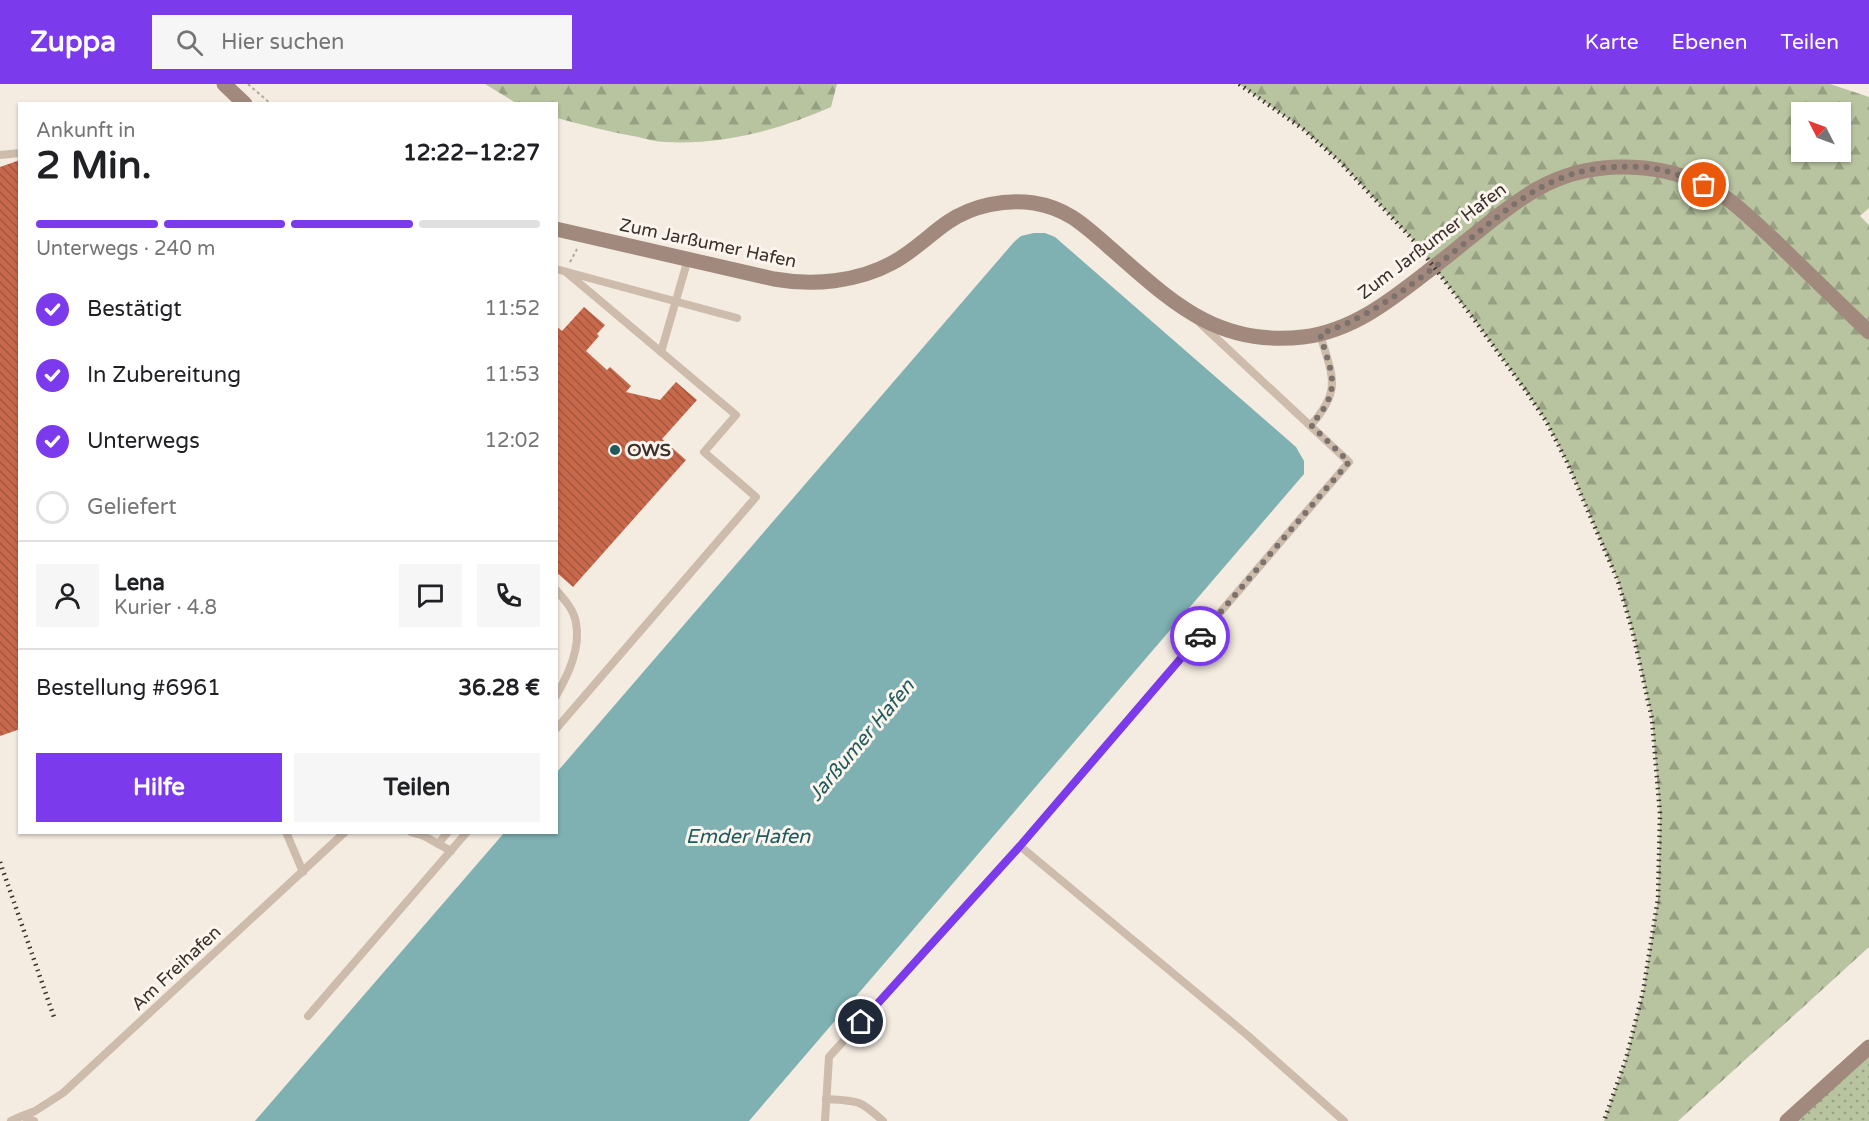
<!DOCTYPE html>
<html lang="de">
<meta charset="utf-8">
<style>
:root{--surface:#fff;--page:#f6f6f6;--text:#202124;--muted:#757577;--line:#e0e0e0;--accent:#7c3aed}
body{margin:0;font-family:"Varela Round",sans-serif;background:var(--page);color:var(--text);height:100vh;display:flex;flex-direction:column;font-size:22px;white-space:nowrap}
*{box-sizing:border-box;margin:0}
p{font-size:20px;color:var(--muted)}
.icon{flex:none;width:33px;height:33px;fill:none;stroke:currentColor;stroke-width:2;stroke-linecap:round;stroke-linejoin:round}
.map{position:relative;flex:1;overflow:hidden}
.sheet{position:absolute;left:18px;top:18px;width:540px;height:732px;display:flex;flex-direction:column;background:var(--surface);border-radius:0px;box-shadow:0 2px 4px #0004}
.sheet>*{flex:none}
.needle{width:39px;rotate:312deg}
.fabs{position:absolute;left:1791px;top:18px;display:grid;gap:12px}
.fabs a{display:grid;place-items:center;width:60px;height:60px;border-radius:0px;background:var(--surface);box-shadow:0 2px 4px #0004;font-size:30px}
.pin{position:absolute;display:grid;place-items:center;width:51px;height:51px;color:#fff;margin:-26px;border:3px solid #fff;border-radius:50%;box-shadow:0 2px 6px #0007}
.courier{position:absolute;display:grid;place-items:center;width:60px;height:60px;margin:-30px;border:4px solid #7c3aed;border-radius:50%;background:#fff;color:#222;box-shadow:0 2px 8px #0007}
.summary em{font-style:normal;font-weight:700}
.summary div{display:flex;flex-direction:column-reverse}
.summary{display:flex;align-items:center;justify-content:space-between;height:102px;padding:0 18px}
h1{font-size:39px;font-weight:700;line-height:45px}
.bar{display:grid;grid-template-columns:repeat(4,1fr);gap:9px 6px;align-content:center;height:72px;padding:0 18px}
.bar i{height:8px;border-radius:4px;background:var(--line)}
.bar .active{background:var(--accent)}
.bar p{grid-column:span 4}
.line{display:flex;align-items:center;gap:15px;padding:0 18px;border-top:2px solid var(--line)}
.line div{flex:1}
.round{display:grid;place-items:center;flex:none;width:63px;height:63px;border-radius:0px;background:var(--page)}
ol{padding:0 18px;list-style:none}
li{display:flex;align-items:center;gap:18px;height:66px}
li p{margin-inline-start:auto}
li .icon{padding:6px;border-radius:50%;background:var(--accent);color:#fff;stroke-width:4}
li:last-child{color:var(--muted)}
li i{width:33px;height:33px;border:3px solid var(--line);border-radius:50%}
.cta{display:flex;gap:12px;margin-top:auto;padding:12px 18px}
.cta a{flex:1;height:69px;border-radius:0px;background:var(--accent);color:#fff;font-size:24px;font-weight:700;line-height:69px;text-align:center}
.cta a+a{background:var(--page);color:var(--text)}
header{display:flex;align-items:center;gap:36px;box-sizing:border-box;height:84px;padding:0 30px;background:var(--accent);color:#fff}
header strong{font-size:28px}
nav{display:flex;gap:33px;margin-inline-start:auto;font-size:21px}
.search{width:420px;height:54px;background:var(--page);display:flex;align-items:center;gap:15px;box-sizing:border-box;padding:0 21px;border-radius:0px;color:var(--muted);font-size:22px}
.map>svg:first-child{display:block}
.grass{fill:url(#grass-dots)}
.forest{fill:url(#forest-firs);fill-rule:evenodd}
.water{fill:#7fb0b2}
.building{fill:url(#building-back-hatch)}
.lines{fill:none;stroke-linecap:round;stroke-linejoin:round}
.path{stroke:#b9a596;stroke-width:2;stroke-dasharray:3 3;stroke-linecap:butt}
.lane{stroke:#cdbbac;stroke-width:8}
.secondary{stroke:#a18a7d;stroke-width:15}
.rail{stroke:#3b302b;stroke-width:4.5;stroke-dasharray:1.5 4.5;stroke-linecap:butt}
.done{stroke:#7c716b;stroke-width:6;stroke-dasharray:0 10.8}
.route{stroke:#7c3aed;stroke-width:8}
.poi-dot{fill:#1f5a5e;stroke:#fbf5ee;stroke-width:2}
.labels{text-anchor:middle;stroke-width:6;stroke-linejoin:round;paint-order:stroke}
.street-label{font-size:18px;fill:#3b302b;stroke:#fbf5ee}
.poi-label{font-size:18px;font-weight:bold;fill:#3b302b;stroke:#fbf5ee;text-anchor:start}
.water-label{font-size:20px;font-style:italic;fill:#1f5a5e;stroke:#fbf5ee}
</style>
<header>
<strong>Zuppa</strong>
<div class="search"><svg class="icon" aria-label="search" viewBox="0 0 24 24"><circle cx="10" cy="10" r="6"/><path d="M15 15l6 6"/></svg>Hier suchen</div>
<nav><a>Karte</a><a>Ebenen</a><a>Teilen</a></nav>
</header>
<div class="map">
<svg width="1869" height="1037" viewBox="0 0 1869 1037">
<defs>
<pattern id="grass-dots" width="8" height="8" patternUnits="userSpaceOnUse" patternTransform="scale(1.5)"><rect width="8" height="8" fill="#b8c4a0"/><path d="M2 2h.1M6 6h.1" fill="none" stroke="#97a083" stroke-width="1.8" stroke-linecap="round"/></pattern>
<pattern id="forest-firs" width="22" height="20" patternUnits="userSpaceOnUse" patternTransform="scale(1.5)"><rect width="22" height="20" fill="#b8c4a0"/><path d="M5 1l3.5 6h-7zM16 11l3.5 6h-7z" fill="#97a083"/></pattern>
<pattern id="building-back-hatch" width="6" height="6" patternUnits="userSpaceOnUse" patternTransform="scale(1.5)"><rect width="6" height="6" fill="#c8694b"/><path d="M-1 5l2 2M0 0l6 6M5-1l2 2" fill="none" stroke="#a4573f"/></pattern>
</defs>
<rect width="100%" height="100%" fill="#f4ebe1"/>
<!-- grass -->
<polygon class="grass" points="1869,972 1869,1037 1797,1037"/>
<!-- forest -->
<g class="forest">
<path d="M485,0H837L831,23C780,46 722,61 665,58C656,58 647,55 638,53C610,48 583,41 557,34L556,20L516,19Z"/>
<path d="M1239,0H1830L1869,13V124L1860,132L1869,141V863L1678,1037H1604L1626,975L1643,908L1658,815L1660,730L1652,635L1633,549L1618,497L1567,378L1546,337L1526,307L1473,234L1414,157L1339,77L1303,45ZM1802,28H1840V68H1802Z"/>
</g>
<!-- water -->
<polygon class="water" points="1034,149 1045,149 1055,153 1296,363 1304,377 1304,390 749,1037 255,1037 504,749 556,748 557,688 1014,158 1021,152"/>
<!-- building -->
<g class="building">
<polygon points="20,76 20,645 0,652 0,83"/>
<polygon points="584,223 605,241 597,250 599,252 586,267 607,286 610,283 631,302 626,308 660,316 676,298 697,316 662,355 686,376 573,503 556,488 556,242 562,247"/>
</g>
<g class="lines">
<!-- path -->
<g class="path">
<polyline points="248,0 271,20"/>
<polyline points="754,174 789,181"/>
<polyline points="570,178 577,165"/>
</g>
<!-- lane -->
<g class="lane">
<polyline points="0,71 20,69"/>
<polyline points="556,185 737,234"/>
<polyline points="661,268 688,175"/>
<path d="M1311,341C1343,305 1332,292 1320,250"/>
<path d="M556,506C565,516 574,526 576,539C581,564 568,591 556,612"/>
<polyline points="556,645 756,413 704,368 736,331 566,188"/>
<polyline points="286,748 303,788"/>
<polyline points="411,748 424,752 451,767"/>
<polyline points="438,760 448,748"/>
<polyline points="1020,762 1246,950 1344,1037"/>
<polyline points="308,932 467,748"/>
<path d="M826,1015C858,1017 859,1015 883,1037"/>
<polyline points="22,1032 35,1027 63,1009 345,748"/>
<polyline points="11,1037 22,1032 34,1037"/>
<polyline points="825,1037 829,973 1020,762 1349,378 1200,239"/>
</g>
<!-- secondary -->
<g class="secondary">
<polyline points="224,0 245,20"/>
<path d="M556,145L774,195C813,202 857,198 892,179C913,168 929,151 948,138C973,121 1005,115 1034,119C1067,124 1085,142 1109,163C1170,216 1215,263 1303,253C1355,247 1396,212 1436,181C1469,156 1501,126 1537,105C1562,91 1589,84 1616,83C1647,82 1675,87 1703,100C1730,113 1751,135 1773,155C1805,186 1837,217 1869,248"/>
<polyline points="1787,1037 1869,963"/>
</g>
<!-- rail -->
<g class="rail">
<polyline points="1239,0 1303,45 1339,77 1414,157 1473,234 1526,307 1546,337 1567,378 1618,497 1633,549 1652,635 1660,730 1658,815 1643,908 1626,975 1604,1037"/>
<polyline points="0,778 55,936"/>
</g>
</g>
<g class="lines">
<!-- done -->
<path class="done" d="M1200,552L1349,378L1311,341C1343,305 1332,292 1320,250C1373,232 1416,198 1460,163C1509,124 1549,85 1615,83C1627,83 1640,82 1652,84C1670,87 1687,94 1704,101"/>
<!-- route -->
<polyline class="route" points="861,938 1020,762 1200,552"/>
</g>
<!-- markers -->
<circle class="poi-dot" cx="615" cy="366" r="6"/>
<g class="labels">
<!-- street labels -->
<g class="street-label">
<text transform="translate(1432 157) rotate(-37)" y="6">Zum Jarßumer Hafen</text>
<text transform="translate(708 159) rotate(12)" y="6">Zum Jarßumer Hafen</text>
<text transform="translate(176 884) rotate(-43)" y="6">Am Freihafen</text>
</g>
<!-- poi labels -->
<g class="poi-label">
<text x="627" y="372">OWS</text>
</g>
<!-- water labels -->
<g class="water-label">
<text transform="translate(861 656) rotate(-50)" y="7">Jarßumer Hafen</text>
<text x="748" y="759">Emder Hafen</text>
</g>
</g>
</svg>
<div class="fabs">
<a><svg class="needle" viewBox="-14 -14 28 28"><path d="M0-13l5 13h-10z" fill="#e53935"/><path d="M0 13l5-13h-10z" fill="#757577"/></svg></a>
</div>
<div class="pin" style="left:1704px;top:101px;background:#ea580c"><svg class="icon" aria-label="bag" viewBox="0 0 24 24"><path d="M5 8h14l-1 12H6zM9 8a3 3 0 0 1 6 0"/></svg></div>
<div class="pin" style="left:861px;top:938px;background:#1f2937"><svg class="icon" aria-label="home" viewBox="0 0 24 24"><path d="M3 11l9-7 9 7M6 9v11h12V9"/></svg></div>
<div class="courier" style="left:1200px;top:552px"><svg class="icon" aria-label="car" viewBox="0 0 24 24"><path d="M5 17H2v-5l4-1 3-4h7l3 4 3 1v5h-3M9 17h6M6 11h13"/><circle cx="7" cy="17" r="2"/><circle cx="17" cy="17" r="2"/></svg></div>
<section class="sheet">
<div class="summary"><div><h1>2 Min.</h1><p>Ankunft in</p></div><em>12:22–12:27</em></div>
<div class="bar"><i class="active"></i><i class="active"></i><i class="active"></i><i></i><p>Unterwegs · 240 m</p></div>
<ol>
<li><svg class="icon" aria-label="check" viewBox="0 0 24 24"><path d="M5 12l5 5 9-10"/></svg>Bestätigt<p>11:52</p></li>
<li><svg class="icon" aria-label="check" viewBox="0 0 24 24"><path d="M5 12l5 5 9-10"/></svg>In Zubereitung<p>11:53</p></li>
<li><svg class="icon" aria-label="check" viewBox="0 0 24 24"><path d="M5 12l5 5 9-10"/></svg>Unterwegs<p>12:02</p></li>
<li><i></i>Geliefert</li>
</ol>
<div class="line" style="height:108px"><a class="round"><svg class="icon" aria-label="person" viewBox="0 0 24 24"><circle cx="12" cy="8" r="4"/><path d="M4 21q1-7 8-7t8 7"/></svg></a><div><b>Lena</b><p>Kurier · 4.8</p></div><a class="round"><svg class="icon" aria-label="chat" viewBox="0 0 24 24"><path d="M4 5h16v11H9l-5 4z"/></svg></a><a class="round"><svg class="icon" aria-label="phone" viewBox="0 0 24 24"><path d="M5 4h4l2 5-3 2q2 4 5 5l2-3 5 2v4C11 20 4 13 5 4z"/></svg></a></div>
<div class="line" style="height:78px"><div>Bestellung #6961</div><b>36.28 €</b></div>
<div class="cta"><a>Hilfe</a><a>Teilen</a></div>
</section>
</div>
